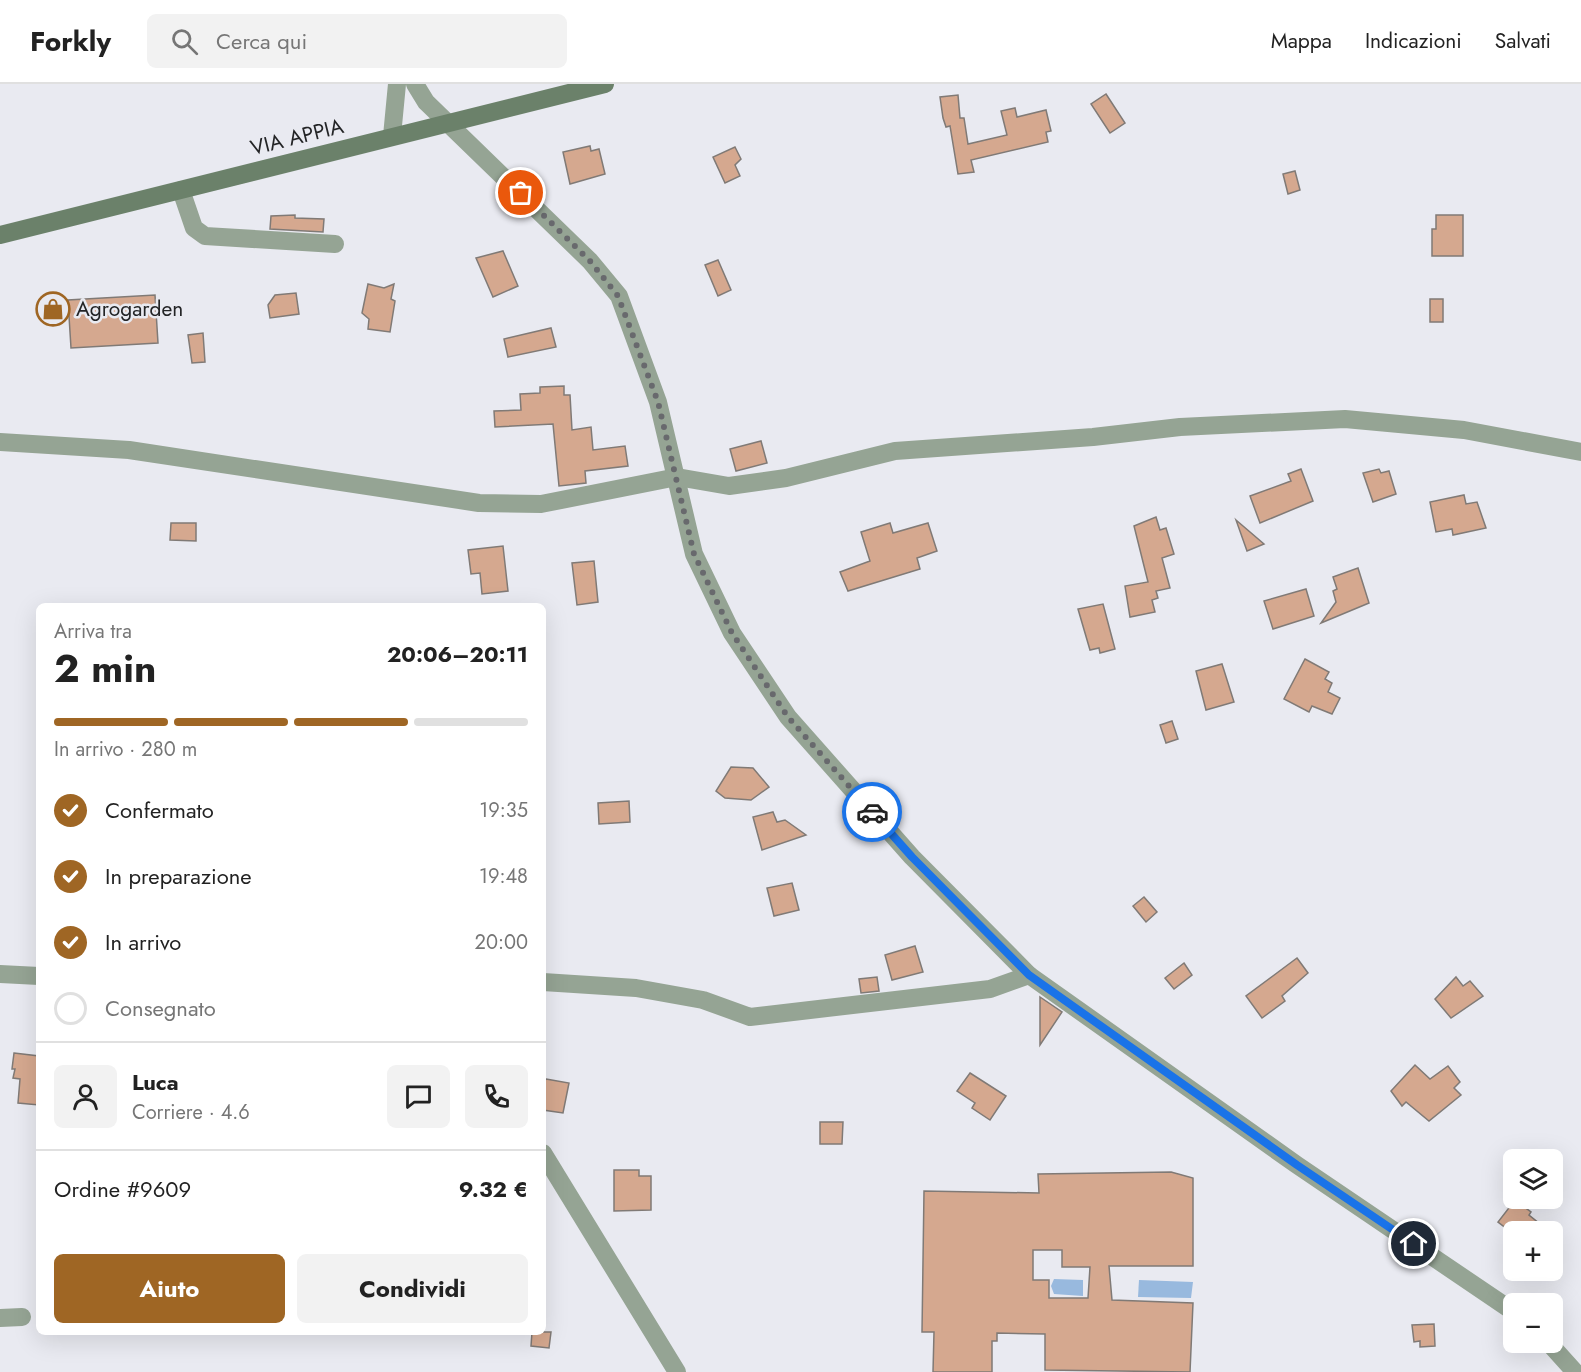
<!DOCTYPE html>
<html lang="it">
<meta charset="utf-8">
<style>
:root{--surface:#fff;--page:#f2f2f2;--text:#222;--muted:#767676;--line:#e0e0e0;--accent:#9f6624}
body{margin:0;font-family:Jost,sans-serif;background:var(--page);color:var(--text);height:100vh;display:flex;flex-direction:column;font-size:22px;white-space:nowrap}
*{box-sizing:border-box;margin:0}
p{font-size:20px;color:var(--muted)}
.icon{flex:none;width:33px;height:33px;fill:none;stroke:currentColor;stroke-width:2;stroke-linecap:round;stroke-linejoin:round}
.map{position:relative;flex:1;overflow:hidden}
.panel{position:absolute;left:36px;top:519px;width:510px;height:732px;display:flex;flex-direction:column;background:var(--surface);border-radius:9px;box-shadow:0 6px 24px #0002}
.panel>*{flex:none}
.buttons{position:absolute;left:1503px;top:1065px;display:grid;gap:12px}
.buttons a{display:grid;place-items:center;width:60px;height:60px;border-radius:9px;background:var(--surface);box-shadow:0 6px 24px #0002;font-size:30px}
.pin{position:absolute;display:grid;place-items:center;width:51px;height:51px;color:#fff;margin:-26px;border:3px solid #fff;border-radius:50%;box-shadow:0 2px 6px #0007}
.courier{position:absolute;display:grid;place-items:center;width:60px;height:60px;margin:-30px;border:4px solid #1a73e8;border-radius:50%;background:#fff;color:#222;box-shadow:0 2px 8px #0007}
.overview em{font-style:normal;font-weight:700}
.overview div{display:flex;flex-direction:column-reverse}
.overview{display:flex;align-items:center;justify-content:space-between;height:102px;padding:0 18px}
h1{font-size:39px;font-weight:700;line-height:45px}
.bar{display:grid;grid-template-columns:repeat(4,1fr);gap:9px 6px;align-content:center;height:72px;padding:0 18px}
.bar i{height:8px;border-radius:4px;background:var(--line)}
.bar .on{background:var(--accent)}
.bar p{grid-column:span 4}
.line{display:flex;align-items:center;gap:15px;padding:0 18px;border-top:2px solid var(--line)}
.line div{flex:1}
.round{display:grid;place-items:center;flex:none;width:63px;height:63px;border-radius:9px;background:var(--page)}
ol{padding:0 18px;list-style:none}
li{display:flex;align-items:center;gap:18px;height:66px}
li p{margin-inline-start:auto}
li .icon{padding:6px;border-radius:50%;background:var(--accent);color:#fff;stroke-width:4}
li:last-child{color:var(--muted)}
li i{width:33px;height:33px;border:3px solid var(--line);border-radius:50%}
.button{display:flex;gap:12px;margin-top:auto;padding:12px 18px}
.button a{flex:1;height:69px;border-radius:9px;background:var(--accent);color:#fff;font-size:24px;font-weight:700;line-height:69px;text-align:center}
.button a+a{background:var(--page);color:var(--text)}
header{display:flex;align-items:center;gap:36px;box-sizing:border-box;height:84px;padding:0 30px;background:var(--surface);border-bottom:2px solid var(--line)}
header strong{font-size:28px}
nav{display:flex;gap:33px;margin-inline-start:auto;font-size:21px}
.search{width:420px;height:54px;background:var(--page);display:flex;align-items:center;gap:15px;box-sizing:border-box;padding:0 21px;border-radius:9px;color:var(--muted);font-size:22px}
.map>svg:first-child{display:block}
.water{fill:#98b9de}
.building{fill:#d5a88f;stroke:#807a76;stroke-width:1.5;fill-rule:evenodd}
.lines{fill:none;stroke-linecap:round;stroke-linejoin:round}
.street{stroke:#95a494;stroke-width:18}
.secondary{stroke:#6b816a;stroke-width:18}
.done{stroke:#68696d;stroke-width:6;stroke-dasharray:0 10.8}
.route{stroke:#1a73e8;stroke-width:8}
.labels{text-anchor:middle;stroke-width:5;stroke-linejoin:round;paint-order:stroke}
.street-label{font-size:21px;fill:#232426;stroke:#e9eaf1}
.poi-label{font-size:21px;fill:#232426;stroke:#e9eaf1;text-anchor:start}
</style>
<header>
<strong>Forkly</strong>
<div class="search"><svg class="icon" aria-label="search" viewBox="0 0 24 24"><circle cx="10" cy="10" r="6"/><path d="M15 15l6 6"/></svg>Cerca qui</div>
<nav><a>Mappa</a><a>Indicazioni</a><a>Salvati</a></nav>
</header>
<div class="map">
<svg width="1581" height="1288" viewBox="0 0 1581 1288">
<rect width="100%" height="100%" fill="#e9eaf1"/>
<!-- water -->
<g class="water">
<polygon points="1054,1195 1083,1196 1083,1212 1054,1210 1051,1202"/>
<polygon points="1139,1196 1193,1198 1191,1214 1138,1213"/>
</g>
<!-- building -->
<g class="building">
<polygon points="1106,10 1125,39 1110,49 1091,20"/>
<polygon points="958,11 960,34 964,34 968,60 1007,51 1001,27 1015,24 1017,33 1046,26 1051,47 1046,48 1048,58 971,76 974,88 958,90 950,42 946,43 943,34 940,13"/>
<polygon points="590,62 591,67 599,65 605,90 570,100 563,68"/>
<polygon points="735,63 741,75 735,81 740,92 725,99 713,73"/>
<polygon points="1295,87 1300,106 1288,110 1283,90"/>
<polygon points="295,131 295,134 324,135 323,148 270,145 271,132"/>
<polygon points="1436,131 1463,131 1463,172 1432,172 1432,145 1436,145"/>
<polygon points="503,167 518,202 493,213 476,174"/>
<polygon points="718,176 731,206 718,212 705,181"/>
<polygon points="368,200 384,204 394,200 391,215 395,217 390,248 368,245 369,235 362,229"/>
<polygon points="296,209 299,230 270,234 268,221 275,211"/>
<polygon points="155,211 158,259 71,264 68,216"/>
<rect x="1430" y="215" width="13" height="23"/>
<polygon points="551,244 556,263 508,273 504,255"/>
<polygon points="203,249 205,278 192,279 188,251"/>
<polygon points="564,302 564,311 570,311 572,346 591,343 593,366 625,362 628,382 585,387 586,399 559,402 553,340 495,343 494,327 521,326 520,310 540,309 540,303"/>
<polygon points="761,357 767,379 736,387 730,365"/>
<polygon points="1301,385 1313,417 1260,439 1250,412 1291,397 1288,390"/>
<polygon points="1379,385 1381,389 1389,387 1396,410 1373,418 1363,389"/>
<polygon points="1464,411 1466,420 1477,418 1486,444 1453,451 1452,445 1436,448 1430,418"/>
<polygon points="1156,433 1160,446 1166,444 1174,470 1162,474 1170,504 1156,507 1158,514 1152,516 1155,528 1130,533 1125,502 1148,498 1134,442"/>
<polygon points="1236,436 1264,460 1247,467"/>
<polygon points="171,439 196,439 196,457 170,456"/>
<polygon points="890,439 893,449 928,439 937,467 917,474 920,485 848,507 840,488 870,477 861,448"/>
<polygon points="503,462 508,507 482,510 480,489 471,490 468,466"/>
<polygon points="594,477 598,518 577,521 572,479"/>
<polygon points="1358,484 1369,519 1321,539 1336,518 1333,507 1337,505 1333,493"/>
<polygon points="1306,505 1314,532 1273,545 1264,517"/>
<polygon points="1103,520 1115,565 1100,569 1099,564 1090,566 1078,525"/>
<polygon points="1305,575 1329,588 1325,595 1332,599 1328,608 1340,614 1332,630 1312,622 1309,628 1284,615"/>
<polygon points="1222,580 1234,618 1206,626 1196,587"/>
<polygon points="1172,637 1178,655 1166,659 1160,641"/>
<polygon points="731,683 753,684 769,703 751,716 725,714 716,707"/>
<polygon points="629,717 630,738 599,740 598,719"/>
<polygon points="773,728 777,738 785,736 806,751 762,766 753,733"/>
<polygon points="792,799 799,826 774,832 767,804"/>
<polygon points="1144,813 1157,828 1146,838 1133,822"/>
<polygon points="915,862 923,888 892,896 885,871"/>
<polygon points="1297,874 1308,889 1282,912 1285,917 1262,934 1246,912"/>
<polygon points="1184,879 1192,891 1174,905 1165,894"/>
<polygon points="877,893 879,907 861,909 859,895"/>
<polygon points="1456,893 1463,902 1470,897 1483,912 1451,934 1435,915"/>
<polygon points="1040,913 1062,928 1040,961"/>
<polygon points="14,969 39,972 39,1021 18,1019 20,995 13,994 15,985 12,985"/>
<polygon points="1415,981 1430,995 1448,982 1460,998 1454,1004 1461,1011 1429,1037 1406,1018 1402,1022 1391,1007"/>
<polygon points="970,989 1006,1012 990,1036 972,1024 975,1019 957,1007"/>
<polygon points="546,995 569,999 563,1029 543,1026 543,1001"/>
<polygon points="820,1038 843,1038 842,1060 820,1060"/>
<polygon points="614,1086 639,1086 639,1092 651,1092 651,1126 614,1127"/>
<path d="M1171,1088L1193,1094V1182H1109L1112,1216L1193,1219L1190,1288L1045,1286V1250L997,1249V1257H992V1288H933L934,1248H922L924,1107L1039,1109L1038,1090ZM1033,1166H1062V1183H1090L1088,1214H1049V1196H1033Z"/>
<polygon points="1515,1116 1531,1128 1529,1131 1550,1148 1511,1148 1498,1138"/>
<polygon points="1434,1240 1435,1262 1420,1263 1420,1257 1414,1258 1412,1241"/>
<polygon points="532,1248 551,1248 549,1264 531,1262"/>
</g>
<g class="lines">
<!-- street -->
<g class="street">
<polyline points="415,0 426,18 590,177 619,212 658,318 694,470 732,549 788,633 912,773 1029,891 1297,1081 1514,1228"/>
<polyline points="392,52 397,0"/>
<polyline points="181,106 194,144 205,152 335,160"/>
<polyline points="0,358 129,366 479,419 541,420 677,393 729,402 786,394 895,367 1093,353 1180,343 1345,335 1464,346 1581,368"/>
<polyline points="0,890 39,892"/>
<polyline points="543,898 636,904 703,916 750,933 990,905 1029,891"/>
<polyline points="543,1069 677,1288"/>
<polyline points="0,1234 22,1233"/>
<polyline points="1548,1258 1575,1288"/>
</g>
<!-- secondary -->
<polyline class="secondary" points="0,151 605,0"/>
</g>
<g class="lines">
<!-- done -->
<polyline class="done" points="521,109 590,177 618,212 658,318 694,470 732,549 788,633 872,728"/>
<!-- route -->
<polyline class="route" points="872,728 912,773 1029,891 1297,1081 1414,1160"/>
</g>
<!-- icons -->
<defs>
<symbol id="shop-ring" viewBox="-11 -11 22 22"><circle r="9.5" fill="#e9eaf1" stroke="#9f6624" stroke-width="1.5"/><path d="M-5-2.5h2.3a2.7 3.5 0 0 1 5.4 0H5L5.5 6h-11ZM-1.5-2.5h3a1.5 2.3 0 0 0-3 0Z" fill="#9f6624"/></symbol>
</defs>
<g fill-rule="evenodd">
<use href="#shop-ring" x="34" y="206" width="38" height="38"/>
</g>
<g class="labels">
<!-- street labels -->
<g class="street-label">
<text transform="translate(297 53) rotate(-14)" y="7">VIA APPIA</text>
</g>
<!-- poi labels -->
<g class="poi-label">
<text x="76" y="232">Agrogarden</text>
</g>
</g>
</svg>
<div class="buttons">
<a><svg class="icon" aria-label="layers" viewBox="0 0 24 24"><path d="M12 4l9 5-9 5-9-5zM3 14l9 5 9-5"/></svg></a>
<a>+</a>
<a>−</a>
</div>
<div class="pin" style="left:521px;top:109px;background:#ea580c"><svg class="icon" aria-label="bag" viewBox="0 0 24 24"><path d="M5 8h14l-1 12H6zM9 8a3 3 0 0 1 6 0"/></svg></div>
<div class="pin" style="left:1414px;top:1160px;background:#1f2937"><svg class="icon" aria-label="home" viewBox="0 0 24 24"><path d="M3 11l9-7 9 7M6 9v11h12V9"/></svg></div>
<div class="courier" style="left:872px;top:728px"><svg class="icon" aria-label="car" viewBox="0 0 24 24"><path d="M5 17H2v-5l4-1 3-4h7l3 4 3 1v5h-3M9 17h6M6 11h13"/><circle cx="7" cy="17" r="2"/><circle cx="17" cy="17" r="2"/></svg></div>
<section class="panel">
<div class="overview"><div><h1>2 min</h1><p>Arriva tra</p></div><em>20:06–20:11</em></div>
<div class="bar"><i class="on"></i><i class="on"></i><i class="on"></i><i></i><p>In arrivo · 280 m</p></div>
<ol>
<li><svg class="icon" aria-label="check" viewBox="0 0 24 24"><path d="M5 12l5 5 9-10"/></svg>Confermato<p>19:35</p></li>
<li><svg class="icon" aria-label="check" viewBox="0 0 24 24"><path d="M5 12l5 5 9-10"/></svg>In preparazione<p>19:48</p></li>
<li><svg class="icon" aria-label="check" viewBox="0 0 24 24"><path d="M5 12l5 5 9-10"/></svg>In arrivo<p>20:00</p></li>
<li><i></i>Consegnato</li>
</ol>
<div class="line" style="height:108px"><a class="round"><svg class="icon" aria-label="person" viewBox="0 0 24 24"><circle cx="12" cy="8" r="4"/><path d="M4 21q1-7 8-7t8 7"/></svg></a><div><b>Luca</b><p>Corriere · 4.6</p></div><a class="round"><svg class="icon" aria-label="chat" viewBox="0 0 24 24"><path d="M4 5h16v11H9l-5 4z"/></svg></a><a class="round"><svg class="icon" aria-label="phone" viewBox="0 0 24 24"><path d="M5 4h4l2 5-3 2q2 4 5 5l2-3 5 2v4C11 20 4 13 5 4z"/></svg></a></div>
<div class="line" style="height:78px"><div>Ordine #9609</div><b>9.32 €</b></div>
<div class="button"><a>Aiuto</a><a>Condividi</a></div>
</section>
</div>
